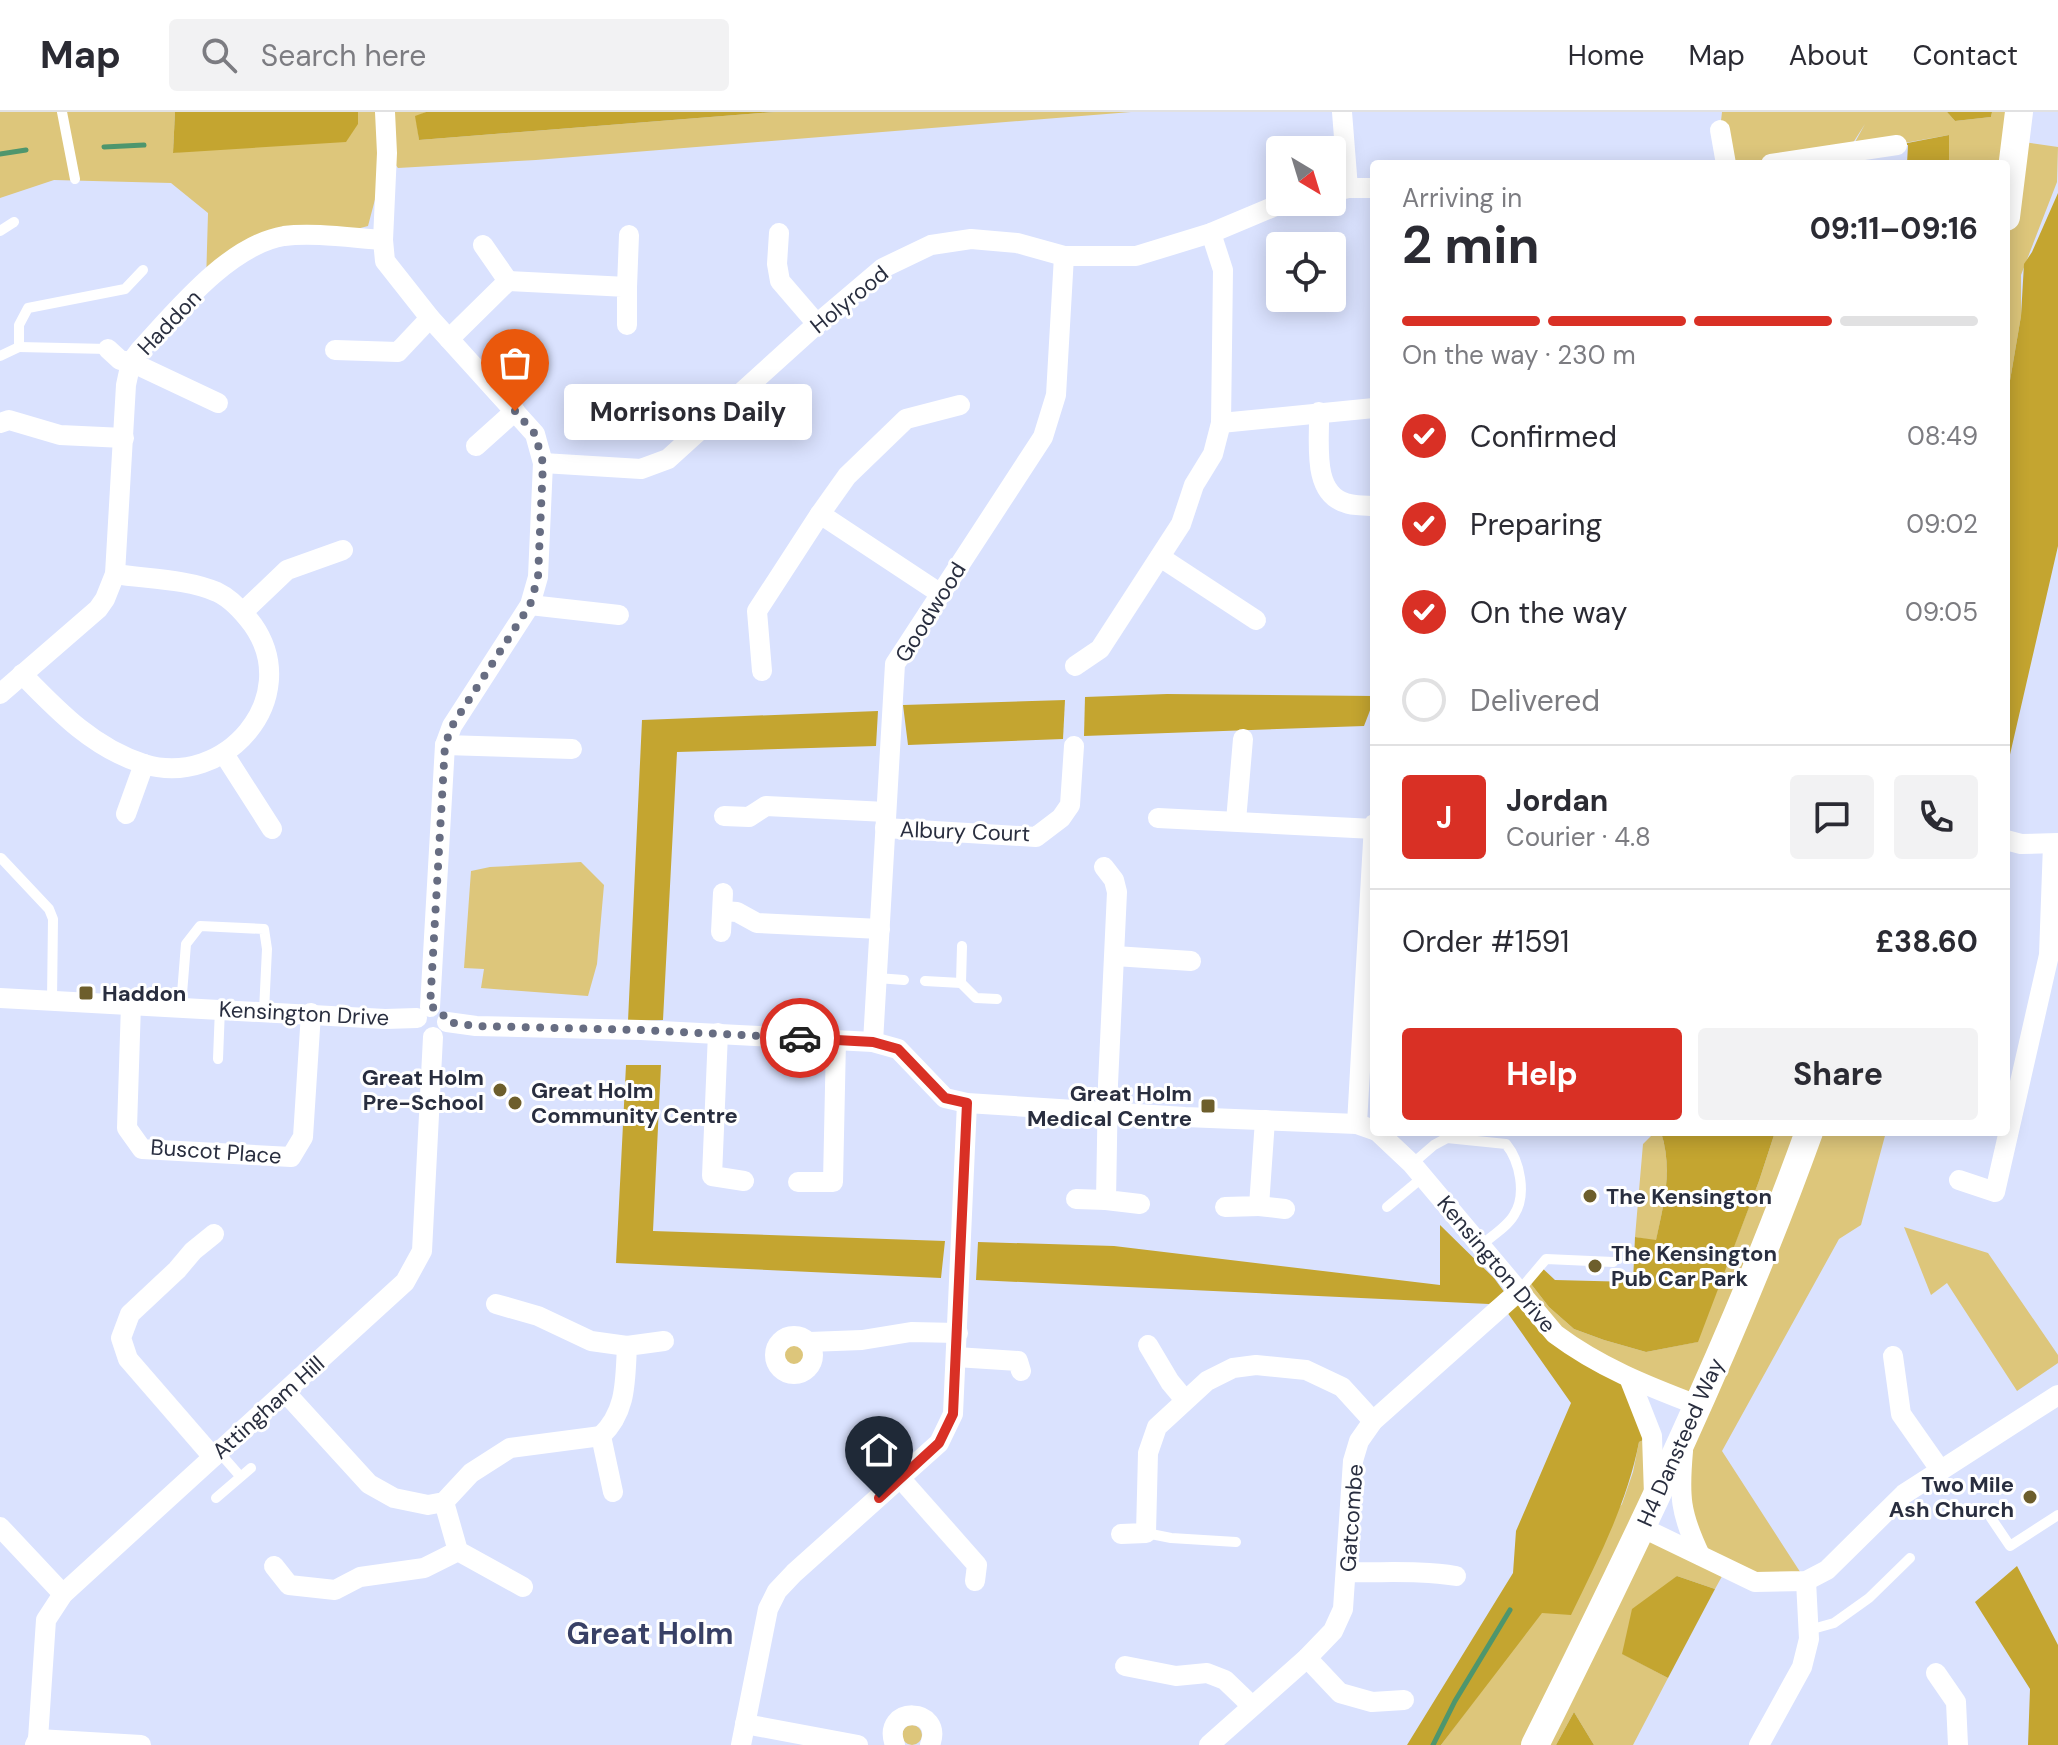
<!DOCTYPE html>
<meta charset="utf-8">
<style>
:root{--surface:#fff;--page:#f2f2f3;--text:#2b2b33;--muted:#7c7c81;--line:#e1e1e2;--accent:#d93025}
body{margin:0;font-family:"DM Sans",sans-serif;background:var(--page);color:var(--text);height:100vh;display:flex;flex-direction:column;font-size:30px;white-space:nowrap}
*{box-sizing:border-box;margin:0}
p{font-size:26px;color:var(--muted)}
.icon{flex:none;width:44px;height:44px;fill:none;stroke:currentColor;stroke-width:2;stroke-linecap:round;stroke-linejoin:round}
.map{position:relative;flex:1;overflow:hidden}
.details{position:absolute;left:1370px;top:48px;width:640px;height:976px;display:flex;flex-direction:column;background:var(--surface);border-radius:8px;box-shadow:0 4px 20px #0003}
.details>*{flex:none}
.needle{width:52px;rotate:142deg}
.tools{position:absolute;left:1266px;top:24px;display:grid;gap:16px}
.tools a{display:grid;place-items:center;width:80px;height:80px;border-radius:8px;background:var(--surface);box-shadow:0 4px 20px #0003;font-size:40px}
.pin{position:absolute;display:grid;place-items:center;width:68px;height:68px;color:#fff;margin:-82px -34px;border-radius:50% 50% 50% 0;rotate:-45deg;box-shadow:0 0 8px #0007}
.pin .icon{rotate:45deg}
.courier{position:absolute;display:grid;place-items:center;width:80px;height:80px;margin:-40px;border:6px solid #d93025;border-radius:50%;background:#fff;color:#222;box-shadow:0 2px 10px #0007}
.bubble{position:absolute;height:56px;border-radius:8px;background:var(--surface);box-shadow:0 4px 20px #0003;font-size:26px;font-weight:700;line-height:56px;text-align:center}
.head em{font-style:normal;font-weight:700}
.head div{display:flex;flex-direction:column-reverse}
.head{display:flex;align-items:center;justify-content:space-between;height:136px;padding:0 32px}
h1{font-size:52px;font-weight:700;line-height:60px}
.bar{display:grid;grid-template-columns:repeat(4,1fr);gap:12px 8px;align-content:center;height:96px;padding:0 32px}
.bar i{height:10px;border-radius:6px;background:var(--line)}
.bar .on{background:var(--accent)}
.bar p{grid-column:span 4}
.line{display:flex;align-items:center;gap:20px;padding:0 32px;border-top:2px solid var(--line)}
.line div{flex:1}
.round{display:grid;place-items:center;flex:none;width:84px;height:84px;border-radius:8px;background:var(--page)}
ol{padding:0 32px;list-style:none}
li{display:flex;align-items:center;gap:24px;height:88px}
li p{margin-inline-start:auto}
li .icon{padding:8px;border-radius:50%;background:var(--accent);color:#fff;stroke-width:4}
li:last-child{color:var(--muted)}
li i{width:44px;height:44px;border:4px solid var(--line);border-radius:50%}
.action{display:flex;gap:16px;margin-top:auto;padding:16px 32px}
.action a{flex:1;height:92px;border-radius:8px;background:var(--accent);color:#fff;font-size:32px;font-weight:700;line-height:92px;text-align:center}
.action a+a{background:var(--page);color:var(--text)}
header{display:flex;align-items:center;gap:48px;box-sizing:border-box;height:112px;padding:0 40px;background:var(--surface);border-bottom:2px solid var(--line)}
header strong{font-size:38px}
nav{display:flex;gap:44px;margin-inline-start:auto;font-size:28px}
.search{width:560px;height:72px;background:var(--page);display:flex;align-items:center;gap:20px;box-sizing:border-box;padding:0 28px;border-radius:8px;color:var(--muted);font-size:30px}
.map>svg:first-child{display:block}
.green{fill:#ddc67b}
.forest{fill:#c4a530}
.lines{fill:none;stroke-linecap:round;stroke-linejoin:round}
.stream{stroke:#4e966d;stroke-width:5}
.lane{stroke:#fff;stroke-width:10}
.street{stroke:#fff;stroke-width:20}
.secondary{stroke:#fff;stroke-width:28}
.done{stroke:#676d82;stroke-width:8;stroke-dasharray:0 14.4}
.route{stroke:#d93025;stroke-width:10}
.poi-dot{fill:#6d5e2c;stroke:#fff;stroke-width:3}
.labels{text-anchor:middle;stroke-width:6;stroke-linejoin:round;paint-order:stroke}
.street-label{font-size:22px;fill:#292e3f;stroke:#fff}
.poi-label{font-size:22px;font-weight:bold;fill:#292e3f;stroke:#fff;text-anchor:start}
.district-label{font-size:30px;font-weight:bold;fill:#384066;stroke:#fff}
</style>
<header>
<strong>Map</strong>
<div class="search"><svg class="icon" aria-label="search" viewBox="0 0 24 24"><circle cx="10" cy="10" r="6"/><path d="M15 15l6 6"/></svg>Search here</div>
<nav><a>Home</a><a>Map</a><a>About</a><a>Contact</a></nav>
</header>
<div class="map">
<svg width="2058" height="1633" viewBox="0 0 2058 1633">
<rect width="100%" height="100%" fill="#dae2fe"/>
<!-- green -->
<g class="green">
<polygon points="0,0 175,0 173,41 358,12 358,0 426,0 416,5 419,28 775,0 1131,0 536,48 398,56 387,42 368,114 326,125 284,124 206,171 208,101 171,71 54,68 0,86"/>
<polygon points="1722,0 1947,0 1955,9 1991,5 1992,0 2019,0 2017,29 2058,35 2057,70 2021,163 2021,204 2006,292 2006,52 1949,52 1949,23 1849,41 1865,12 1851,34 1783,52 1726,52 1720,18"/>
<polygon points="581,750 604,773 597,852 588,884 481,876 484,857 464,856 471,759 490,755"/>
<path d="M1655,1020H1661C1673,1058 1664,1091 1656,1129L1635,1125L1643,1032Z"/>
<polygon points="1775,1020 1886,1020 1861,1113 1839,1127 1722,1339 1806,1469 1726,1457 1715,1477 1677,1464 1623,1542 1668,1566 1633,1633 1594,1633 1574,1600 1556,1633 1441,1633 1622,1392 1633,1360 1639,1330 1652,1324 1643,1416 1698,1442 1685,1411 1697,1293 1580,1241 1519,1179 1528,1168 1549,1195 1574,1217 1604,1228 1646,1240 1697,1230 1759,1069"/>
<polygon points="1904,1115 1988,1141 2058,1243 2058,1251 2017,1279 1947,1171 1931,1183"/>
<circle cx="794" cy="1242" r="11"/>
<circle cx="912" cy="1623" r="10"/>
</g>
<!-- forest -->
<g class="forest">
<polygon points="175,0 358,0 358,12 346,30 173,41"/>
<polygon points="426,0 775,0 419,28 415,4"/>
<polygon points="1947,0 1992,0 1991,5 1955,9"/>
<polygon points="1949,23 1949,52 1907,52 1908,33 1897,33"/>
<polygon points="2058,81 2058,434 2006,660 2006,292 2021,204 2024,152 2032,140"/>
<polygon points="1167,582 1374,584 1374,588 1364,614 1084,624 1085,585"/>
<polygon points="1065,588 1063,627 908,633 903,593"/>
<polygon points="878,599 876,634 677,640 663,908 628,909 642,608"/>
<polygon points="626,953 661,953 653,1119 945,1129 941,1166 616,1151"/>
<path d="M1661,1020H1775L1759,1069L1698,1230L1646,1240L1604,1228L1574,1217L1549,1195L1528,1168L1539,1153L1555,1168L1633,1170L1635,1125L1656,1128C1664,1091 1673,1058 1661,1020Z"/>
<polygon points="1440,1113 1494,1166 1505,1181 1489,1192 976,1168 978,1130 1114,1134 1440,1173"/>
<path d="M1519,1179L1555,1222L1630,1268L1652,1324L1639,1330C1627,1392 1598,1447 1571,1503L1542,1501L1441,1633H1407L1513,1461L1516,1419L1571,1291L1502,1193Z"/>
<polygon points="2017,1454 2058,1533 2058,1633 2028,1633 2030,1577 1975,1490"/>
<polygon points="1677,1464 1715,1477 1668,1566 1622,1542 1632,1497"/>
<polygon points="1574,1600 1594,1633 1556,1633"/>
</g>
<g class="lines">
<!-- stream -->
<g class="stream">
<polyline points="104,35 144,33"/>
<polyline points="0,42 26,38"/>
<polyline points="1433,1633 1455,1589 1510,1498"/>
</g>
<!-- lane -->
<g class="lane">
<polyline points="62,0 75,67"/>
<polyline points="0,119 14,110"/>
<polyline points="19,235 108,237"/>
<polyline points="0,244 19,235 19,213 28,196 125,177 143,158"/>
<polyline points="1,746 49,797 53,807 52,888"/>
<polyline points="877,866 904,868"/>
<polyline points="925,869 961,871 962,834"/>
<polyline points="961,871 976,886 997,887"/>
<polyline points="181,894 186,832 200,814 264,817 267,837 264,899"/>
<polyline points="218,947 220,896"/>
<path d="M1412,1052L1434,1033L1447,1026L1506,1032C1520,1049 1527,1083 1514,1103C1507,1115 1492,1124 1481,1133"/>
<polyline points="1387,1095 1423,1065"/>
<polyline points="1519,1179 1546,1147 1613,1150"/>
<polyline points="219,1340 240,1364"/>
<polyline points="216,1386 251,1356"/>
<polyline points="1987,1400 2010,1434 2058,1403"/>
<polyline points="1146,1421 1171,1426 1236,1430"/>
<polyline points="1809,1518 1834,1511 1869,1486 1910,1446"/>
</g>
<!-- street -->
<g class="street">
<polyline points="385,0 387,41 383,128 385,149 430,206 535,322 543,351 538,465 530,493 452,614 445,633 430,895"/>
<polyline points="1342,0 1348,76"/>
<polyline points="1720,18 1726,52"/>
<polyline points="1771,52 1897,33"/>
<polyline points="1332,80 1348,76 1374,76"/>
<polyline points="779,121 777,152 780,169 817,212"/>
<polyline points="508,169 627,175 627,213"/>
<polyline points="627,175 629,123"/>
<polyline points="449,227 508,169 483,133"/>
<polyline points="108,237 120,248 131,250 218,291"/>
<polyline points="335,238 398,240 430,206"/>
<path d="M1319,300C1320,329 1311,381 1346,391C1353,394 1363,393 1371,394"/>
<polyline points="0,311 9,308 60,323 124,326"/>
<polyline points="1221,311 1374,296"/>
<polyline points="476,334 515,299"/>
<polyline points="543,351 641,357 668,347 817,212 883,156 931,133 971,127 1017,131 1064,144 1136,144 1211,121 1285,90"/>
<polyline points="820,402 847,364 906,307 960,293"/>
<polyline points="1160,445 1256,508"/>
<polyline points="530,493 619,503"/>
<polyline points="243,500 287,458 343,438"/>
<polyline points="1075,554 1100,537 1181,412 1194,373 1213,342 1221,311 1223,158 1211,121"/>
<polyline points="762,559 757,499 820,402 941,482"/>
<path d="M22,562C58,599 93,636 144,652C225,677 304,586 253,513C244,501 232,487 217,480C187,467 148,467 115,462"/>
<path d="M0,582L98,497L105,487L115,462L126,273L131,250L140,238C176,199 229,133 284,124C313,120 353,126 383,128"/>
<polyline points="445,633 572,637"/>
<polyline points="224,642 272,717"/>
<polyline points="126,702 144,652"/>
<polyline points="724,704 749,705 766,694 886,700"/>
<polyline points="1158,706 1374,717"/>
<polyline points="1236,709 1243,627"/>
<polyline points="885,716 1036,725 1061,706 1070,693 1074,634"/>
<polyline points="2006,728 2021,732 2058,731"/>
<polyline points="1104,755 1114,768 1117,780 1108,972 1106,1088 1140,1092"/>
<polyline points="723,799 737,800 757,811 880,817"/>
<polyline points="721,820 723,781"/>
<polyline points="1115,844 1191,849"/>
<polyline points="0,886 385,907 417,906"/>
<polyline points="131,892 127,1016 142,1037 291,1045 303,1025 311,901"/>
<polyline points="447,910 476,914 641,918 873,930 898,937 945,986 967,991 1185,1005 1357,1012 1374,1018"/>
<polyline points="718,921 712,1064 744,1069"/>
<polyline points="873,930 895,552 1043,325 1056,283 1064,144"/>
<polyline points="1357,1012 1374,712"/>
<path d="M1378,1020L1412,1052L1555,1222C1599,1255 1647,1274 1697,1293"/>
<polyline points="1959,1068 1995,1080 2049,843 2053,732"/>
<polyline points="798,1070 833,1070 836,928"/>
<polyline points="1076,1087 1106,1088"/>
<polyline points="1259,1094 1285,1097"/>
<polyline points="1225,1095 1259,1094 1265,1008"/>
<polyline points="496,1192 538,1204 591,1229 627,1234"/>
<circle cx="794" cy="1243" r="19"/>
<polyline points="809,1230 862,1228 911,1220 958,1221"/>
<polyline points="1148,1233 1170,1270 1185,1288"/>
<polyline points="1893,1244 1901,1302 1941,1359"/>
<polyline points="956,1245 1018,1249 1021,1259"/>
<polyline points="1630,1268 1652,1324 1654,1383"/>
<polyline points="285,1280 369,1372 394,1386 428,1393 444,1390 471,1361 510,1336 601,1324 613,1380"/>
<path d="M601,1324C627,1299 625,1269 627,1234L664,1229"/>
<path d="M1683,1339C1679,1384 1680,1401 1700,1443"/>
<polyline points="213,1345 128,1247 121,1226 130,1202 177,1158 193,1139 214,1122"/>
<polyline points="901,1367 977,1453 975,1469"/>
<polyline points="444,1390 458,1439 523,1475"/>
<polyline points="0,1415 63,1482"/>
<polyline points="1643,1416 1755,1470 1806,1469 1827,1458 1904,1382 2058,1283"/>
<polyline points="1121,1422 1146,1421 1148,1341 1157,1315 1207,1269 1233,1256 1256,1253 1306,1258 1342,1275 1373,1309"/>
<polyline points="274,1454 289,1473 335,1478 360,1465 424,1456 458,1439"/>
<path d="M1347,1460C1383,1461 1421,1458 1456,1464"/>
<polyline points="1307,1546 1340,1581 1372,1590 1404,1588"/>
<polyline points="1125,1554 1176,1564 1207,1561 1225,1568 1252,1594"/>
<polyline points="1936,1561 1956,1590 1958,1633"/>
<polyline points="745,1612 858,1633"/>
<polyline points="38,1627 141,1633"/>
<polyline points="35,1633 38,1627 46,1508 63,1482 405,1170 422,1139 433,925"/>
<polyline points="741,1633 768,1497 777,1479 794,1461 939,1331 953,1302 967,991"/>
<path d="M895,1633C880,1593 945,1594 930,1633"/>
<polyline points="1209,1633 1307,1546 1333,1519 1343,1497 1353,1349 1359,1329 1373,1309 1519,1179"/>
<polyline points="1759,1633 1802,1555 1809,1527 1806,1469"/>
</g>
<!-- secondary -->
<g class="secondary">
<polyline points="2006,105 2019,0"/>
<path d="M1535,1633C1635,1433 1733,1231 1809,1020"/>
</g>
</g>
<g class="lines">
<!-- done -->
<polyline class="done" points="515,299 535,322 543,351 538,465 530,493 452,614 445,633 430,895 440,897 447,910 476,914 641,918 800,926"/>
<!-- route -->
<polyline class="route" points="800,926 873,930 898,937 945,986 967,991 953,1302 939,1331 879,1386"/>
</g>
<!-- markers -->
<g class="poi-dot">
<rect x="78" y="873" width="16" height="16" rx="4"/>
<circle cx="500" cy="978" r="8"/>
<circle cx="515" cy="991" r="8"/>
<rect x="1200" y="986" width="16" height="16" rx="4"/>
<circle cx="1590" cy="1084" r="8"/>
<circle cx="1595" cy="1154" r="8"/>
<circle cx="2030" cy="1385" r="8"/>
</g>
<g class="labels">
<!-- street labels -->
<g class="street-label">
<text transform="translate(849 187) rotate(-39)" y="8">Holyrood</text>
<text transform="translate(169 210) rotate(-46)" y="8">Haddon</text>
<text transform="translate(930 500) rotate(-58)" y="8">Goodwood</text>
<text transform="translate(965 719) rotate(2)" y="8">Albury Court</text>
<text transform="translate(304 901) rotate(3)" y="8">Kensington Drive</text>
<text transform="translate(216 1039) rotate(4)" y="8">Buscot Place</text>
<text transform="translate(1497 1152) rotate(50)" y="8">Kensington Drive</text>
<text transform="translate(268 1295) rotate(-42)" y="8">Attingham Hill</text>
<text transform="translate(1680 1330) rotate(-66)" y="8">H4 Dansteed Way</text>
<text transform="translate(1351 1406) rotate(-86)" y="8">Gatcombe</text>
</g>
<!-- poi labels -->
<g class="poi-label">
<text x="102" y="889">Haddon</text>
<text x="484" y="973" text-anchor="end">Great Holm<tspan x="484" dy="25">Pre-School</tspan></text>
<text x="531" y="986">Great Holm<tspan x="531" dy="25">Community Centre</tspan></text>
<text x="1192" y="989" text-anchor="end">Great Holm<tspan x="1192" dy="25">Medical Centre</tspan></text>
<text x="1606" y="1092">The Kensington</text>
<text x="1611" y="1149">The Kensington<tspan x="1611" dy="25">Pub Car Park</tspan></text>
<text x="2014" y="1380" text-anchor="end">Two Mile<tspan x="2014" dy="25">Ash Church</tspan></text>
</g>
<!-- district labels -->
<g class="district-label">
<text x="650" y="1532">Great Holm</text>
</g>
</g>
</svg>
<div class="tools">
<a><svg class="needle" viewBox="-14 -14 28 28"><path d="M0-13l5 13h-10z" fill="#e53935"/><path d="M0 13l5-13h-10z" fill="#7c7c81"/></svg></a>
<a><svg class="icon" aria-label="locate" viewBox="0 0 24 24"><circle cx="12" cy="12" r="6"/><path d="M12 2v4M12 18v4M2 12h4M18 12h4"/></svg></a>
</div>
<div class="pin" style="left:515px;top:299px;background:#ea580c"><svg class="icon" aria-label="bag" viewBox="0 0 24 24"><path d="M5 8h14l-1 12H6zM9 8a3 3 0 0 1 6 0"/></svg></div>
<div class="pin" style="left:879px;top:1386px;background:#1f2937"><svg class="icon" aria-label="home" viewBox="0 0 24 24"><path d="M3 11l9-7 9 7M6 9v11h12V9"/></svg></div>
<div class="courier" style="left:800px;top:926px"><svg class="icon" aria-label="car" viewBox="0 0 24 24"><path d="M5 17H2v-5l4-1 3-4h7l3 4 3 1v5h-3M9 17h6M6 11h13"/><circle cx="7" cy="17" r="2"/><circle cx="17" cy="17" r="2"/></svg></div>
<div class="bubble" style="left:564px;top:272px;width:248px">Morrisons Daily</div>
<section class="details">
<div class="head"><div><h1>2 min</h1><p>Arriving in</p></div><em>09:11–09:16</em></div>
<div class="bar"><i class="on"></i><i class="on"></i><i class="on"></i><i></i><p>On the way · 230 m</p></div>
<ol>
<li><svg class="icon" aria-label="check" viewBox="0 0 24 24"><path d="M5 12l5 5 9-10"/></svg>Confirmed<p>08:49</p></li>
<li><svg class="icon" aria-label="check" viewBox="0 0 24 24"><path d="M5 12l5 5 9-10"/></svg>Preparing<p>09:02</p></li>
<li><svg class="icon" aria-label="check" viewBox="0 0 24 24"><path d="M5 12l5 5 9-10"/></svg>On the way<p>09:05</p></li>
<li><i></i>Delivered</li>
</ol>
<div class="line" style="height:144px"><b class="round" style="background:var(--accent);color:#fff">J</b><div><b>Jordan</b><p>Courier · 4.8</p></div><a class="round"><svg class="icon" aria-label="chat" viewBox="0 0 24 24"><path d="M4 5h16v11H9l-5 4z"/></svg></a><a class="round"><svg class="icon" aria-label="phone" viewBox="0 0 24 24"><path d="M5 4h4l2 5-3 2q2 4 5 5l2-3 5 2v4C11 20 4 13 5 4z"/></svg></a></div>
<div class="line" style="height:104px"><div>Order #1591</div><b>£38.60</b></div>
<div class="action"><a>Help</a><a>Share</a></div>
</section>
</div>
